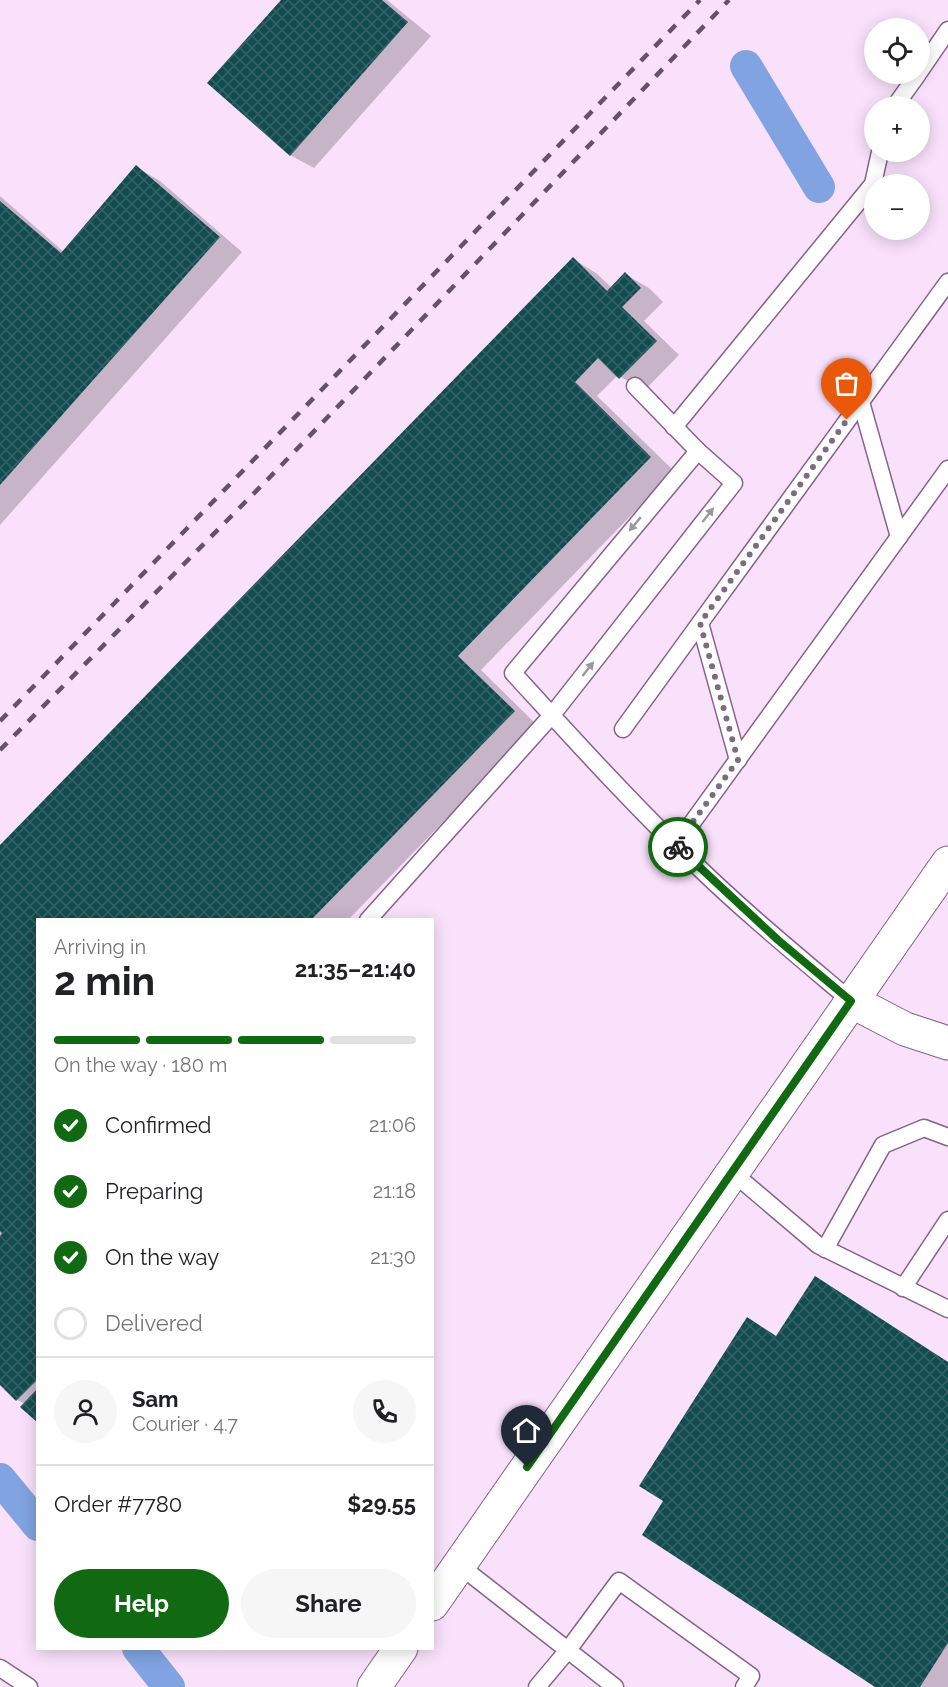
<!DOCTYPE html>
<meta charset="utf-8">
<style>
:root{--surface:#fff;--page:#f6f6f6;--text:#202124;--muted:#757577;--line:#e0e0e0;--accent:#116911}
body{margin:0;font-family:Raleway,sans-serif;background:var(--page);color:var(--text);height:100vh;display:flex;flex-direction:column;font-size:22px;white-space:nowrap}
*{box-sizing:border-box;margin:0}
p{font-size:20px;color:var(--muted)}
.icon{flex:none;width:33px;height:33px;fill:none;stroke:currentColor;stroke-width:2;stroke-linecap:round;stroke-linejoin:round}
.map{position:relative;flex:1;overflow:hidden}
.details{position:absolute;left:36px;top:918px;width:398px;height:732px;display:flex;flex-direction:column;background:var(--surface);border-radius:0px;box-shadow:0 3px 15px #0003}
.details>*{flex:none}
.fabs{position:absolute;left:864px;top:18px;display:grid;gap:12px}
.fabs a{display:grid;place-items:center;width:66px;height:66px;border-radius:50%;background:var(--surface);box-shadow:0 3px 15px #0003;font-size:30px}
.pin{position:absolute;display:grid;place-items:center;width:51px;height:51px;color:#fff;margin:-62px -26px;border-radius:50% 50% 50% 0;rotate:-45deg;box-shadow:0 0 6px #0007}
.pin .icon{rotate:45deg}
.courier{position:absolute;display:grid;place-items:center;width:60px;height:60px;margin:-30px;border:4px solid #116911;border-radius:50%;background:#fff;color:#222;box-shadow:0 2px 8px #0007}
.summary em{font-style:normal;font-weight:700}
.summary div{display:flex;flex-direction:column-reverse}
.summary{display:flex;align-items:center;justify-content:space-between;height:102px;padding:0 18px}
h1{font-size:39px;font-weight:700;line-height:45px}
.bar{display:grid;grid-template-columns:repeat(4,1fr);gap:9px 6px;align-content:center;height:72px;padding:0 18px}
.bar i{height:8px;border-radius:4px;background:var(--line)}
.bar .active{background:var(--accent)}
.bar p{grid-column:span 4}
.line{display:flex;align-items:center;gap:15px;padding:0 18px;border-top:2px solid var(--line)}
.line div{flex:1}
.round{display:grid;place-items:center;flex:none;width:63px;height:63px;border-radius:32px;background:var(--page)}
ol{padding:0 18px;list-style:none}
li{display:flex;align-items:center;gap:18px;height:66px}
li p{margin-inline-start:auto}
li .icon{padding:6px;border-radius:50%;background:var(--accent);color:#fff;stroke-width:4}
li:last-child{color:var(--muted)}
li i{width:33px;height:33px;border:3px solid var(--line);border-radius:50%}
.primary-button{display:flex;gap:12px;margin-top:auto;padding:12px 18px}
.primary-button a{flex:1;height:69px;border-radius:36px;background:var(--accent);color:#fff;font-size:24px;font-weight:700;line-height:69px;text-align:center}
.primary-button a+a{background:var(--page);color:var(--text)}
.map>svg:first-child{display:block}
.shadow{fill:#0003}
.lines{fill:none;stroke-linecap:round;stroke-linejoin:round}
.canal{stroke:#82a3e1;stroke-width:32}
.building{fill:url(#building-cross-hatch)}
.service-casing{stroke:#856389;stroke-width:19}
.tertiary-casing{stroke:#856389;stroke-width:35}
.secondary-casing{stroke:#856389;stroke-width:35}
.service{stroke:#fff;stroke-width:16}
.tertiary{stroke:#fff;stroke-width:33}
.secondary{stroke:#fff;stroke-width:33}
.rail{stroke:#645366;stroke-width:4.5;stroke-dasharray:10 10;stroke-linecap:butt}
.oneway{fill:#9d969e}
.done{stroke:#7e6b80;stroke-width:6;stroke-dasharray:0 10.8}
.route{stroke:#116911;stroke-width:8}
</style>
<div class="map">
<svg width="948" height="1687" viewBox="0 0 948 1687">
<defs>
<pattern id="building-cross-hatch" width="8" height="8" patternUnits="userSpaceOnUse" patternTransform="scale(1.5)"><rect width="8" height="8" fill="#134c50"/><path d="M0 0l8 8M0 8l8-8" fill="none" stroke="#366367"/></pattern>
</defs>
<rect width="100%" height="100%" fill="#f9e1fb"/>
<!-- shadow -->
<g class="shadow">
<polygon points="283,0 387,0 431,36 314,168 290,155"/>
<polygon points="136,167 160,181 242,252 0,525 0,196 64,252"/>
<polygon points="573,259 596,273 612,288 625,274 649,288 663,302 644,321 679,355 644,391 618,375 597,396 674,471 481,670 537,725 348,920 38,920 38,1421 25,1404 17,1400 0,1383 0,847"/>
<polygon points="815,1278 948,1362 948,1687 877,1687 777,1337"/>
</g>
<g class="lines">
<!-- canal -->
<g class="canal">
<polyline points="746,66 819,187"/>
<polyline points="0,1479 38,1525"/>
<polyline points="138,1648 169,1687"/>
</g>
</g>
<!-- building -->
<g class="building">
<polygon points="281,0 382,0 408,22 290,156 207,83"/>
<polygon points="136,165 220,237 0,485 0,201 61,253"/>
<polygon points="573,257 607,291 625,272 641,288 622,307 657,341 619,379 598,358 575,382 651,457 458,656 515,711 311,920 38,920 38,1379 16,1401 0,1385 0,1236 2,1233 0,1231 0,845"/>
<polygon points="815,1276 948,1362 948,1643 920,1687 875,1687 642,1535 663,1501 639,1486 747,1317 776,1336"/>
<polygon points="38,1388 38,1423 20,1407"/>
</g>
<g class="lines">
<defs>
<g id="service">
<polyline points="920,71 948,30"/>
<polyline points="895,106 918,74"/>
<polyline points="635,386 698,451"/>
<polyline points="861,402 899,537"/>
<polyline points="674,427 873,184 880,152"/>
<polyline points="623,729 700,623"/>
<polyline points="738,760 700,623 948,282"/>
<polyline points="676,845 948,469"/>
<path d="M368,920L552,715L734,483L698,451L513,673C572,737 630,802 693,862C743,911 798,956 851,1001"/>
<polyline points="732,1172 818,1245 948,1309"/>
<polyline points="825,1249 883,1145 924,1128 948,1137"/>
<polyline points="903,1288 948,1220"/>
<polyline points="459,1565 615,1687"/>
<polyline points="0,1668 29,1687"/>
<polyline points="537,1687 568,1650 619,1581 751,1676 744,1687"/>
</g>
<polyline id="tertiary" points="851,1001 905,1029 948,1043"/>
<g id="secondary">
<polyline points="432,1604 948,863"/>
<polyline points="374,1687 401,1648"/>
</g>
</defs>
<!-- service casing -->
<use href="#service" class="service-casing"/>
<!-- tertiary casing -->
<use href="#tertiary" class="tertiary-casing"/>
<!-- secondary casing -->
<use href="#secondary" class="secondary-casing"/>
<!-- service -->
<use href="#service" class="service"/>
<!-- tertiary -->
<use href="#tertiary" class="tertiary"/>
<!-- secondary -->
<use href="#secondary" class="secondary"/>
<!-- rail -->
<g class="rail">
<polyline points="0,721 700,0"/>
<polyline points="0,750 271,476 729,0"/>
</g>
</g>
<!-- one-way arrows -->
<defs><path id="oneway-solid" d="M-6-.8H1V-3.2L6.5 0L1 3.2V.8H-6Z" transform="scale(1.5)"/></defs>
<g class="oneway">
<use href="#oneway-solid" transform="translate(708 515) rotate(-52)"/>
<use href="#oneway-solid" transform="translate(635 524) rotate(130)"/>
<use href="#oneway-solid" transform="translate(588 669) rotate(-52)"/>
</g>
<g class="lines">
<!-- done -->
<polyline class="done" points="678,847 676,845 738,760 700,623 847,420"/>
<!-- route -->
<polyline class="route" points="527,1467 851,1001 778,940 678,847"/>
</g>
</svg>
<div class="fabs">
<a><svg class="icon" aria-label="locate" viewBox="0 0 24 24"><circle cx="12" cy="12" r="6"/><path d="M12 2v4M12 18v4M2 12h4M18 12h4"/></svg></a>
<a>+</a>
<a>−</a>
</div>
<div class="pin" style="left:847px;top:420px;background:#ea580c"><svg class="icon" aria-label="bag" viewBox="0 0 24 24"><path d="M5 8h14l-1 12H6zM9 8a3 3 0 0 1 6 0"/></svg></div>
<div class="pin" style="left:527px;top:1467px;background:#1f2937"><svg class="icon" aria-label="home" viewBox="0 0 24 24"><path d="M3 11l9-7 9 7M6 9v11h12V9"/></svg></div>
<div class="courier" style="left:678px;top:847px"><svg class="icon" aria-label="bike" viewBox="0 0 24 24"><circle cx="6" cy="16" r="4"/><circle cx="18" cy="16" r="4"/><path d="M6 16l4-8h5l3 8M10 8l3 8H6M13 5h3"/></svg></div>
<section class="details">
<div class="summary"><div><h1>2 min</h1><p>Arriving in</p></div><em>21:35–21:40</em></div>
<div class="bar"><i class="active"></i><i class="active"></i><i class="active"></i><i></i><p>On the way · 180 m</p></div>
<ol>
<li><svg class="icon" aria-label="check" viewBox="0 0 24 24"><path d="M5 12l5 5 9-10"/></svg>Confirmed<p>21:06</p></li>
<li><svg class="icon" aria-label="check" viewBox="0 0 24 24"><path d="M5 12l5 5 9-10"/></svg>Preparing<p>21:18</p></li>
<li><svg class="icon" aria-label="check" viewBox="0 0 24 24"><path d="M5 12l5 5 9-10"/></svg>On the way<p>21:30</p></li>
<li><i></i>Delivered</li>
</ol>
<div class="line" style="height:108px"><a class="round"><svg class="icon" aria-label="person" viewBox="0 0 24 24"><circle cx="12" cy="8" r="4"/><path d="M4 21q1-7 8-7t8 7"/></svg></a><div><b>Sam</b><p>Courier · 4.7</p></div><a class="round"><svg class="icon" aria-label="phone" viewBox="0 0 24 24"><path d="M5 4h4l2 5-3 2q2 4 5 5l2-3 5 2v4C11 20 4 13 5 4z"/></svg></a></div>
<div class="line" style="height:78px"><div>Order #7780</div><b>$29.55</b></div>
<div class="primary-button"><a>Help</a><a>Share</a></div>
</section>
</div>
